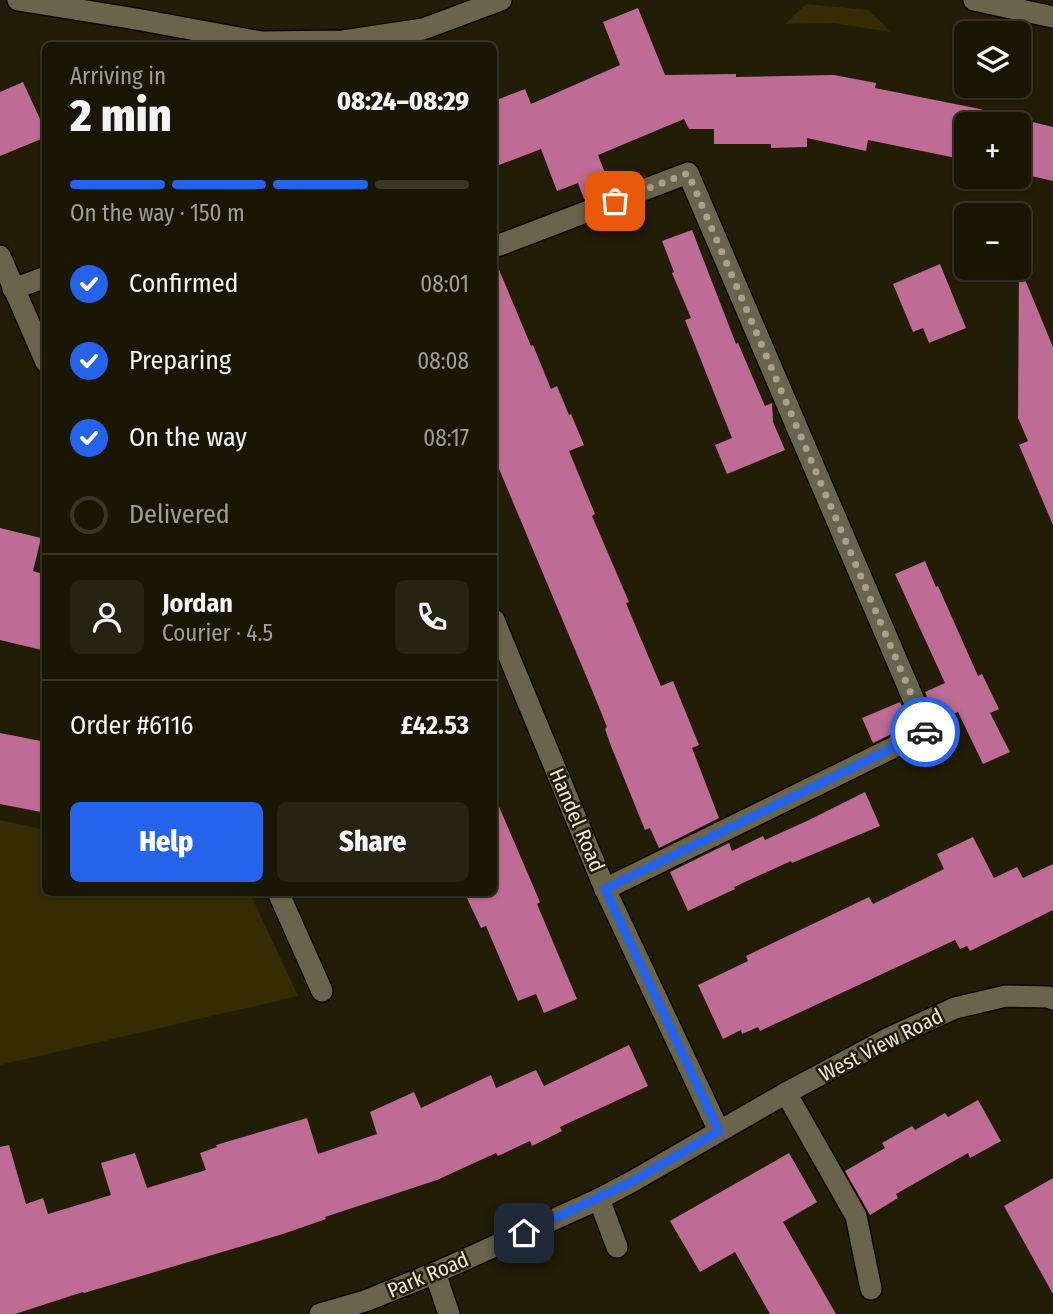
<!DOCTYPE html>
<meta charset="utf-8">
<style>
:root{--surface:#1a1604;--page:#272313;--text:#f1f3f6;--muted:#9f9f9a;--line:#383526;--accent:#2563eb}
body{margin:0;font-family:"Fira Sans Condensed",sans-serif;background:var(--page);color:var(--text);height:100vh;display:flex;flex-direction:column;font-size:26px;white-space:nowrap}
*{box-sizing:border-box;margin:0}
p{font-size:23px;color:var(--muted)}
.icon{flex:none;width:38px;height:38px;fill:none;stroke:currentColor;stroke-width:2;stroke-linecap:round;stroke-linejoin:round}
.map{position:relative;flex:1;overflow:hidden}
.side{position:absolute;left:42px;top:42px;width:455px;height:854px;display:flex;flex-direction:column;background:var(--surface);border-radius:10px;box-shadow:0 2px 5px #0004,0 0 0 2px var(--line)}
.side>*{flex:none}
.tools{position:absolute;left:954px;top:21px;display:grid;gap:14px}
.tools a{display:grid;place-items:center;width:77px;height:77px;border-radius:10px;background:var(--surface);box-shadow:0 2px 5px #0004,0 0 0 2px var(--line);font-size:35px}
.pin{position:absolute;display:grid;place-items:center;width:60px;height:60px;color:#fff;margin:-30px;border-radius:14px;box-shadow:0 4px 10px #0006}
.courier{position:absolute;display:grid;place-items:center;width:70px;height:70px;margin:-35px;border:5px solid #2563eb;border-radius:50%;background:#fff;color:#222;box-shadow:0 2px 9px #0007}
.overview em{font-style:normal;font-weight:800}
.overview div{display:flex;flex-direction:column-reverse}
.overview{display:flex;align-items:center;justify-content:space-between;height:119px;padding:0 28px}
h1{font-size:46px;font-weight:800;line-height:52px}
.bar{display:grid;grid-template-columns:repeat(4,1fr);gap:10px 7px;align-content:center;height:84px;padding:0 28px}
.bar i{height:9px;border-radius:5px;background:var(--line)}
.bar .active{background:var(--accent)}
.bar p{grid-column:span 4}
.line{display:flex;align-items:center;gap:18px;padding:0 28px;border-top:2px solid var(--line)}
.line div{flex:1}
.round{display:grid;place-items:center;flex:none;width:74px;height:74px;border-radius:10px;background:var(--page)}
ol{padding:0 28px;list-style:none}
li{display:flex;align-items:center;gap:21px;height:77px}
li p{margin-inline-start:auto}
li .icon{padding:7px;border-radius:50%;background:var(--accent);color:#fff;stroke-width:4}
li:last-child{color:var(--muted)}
li i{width:38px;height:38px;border:4px solid var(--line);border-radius:50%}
.cta{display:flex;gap:14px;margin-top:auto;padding:14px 28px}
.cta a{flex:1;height:80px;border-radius:10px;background:var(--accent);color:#fff;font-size:28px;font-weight:800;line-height:80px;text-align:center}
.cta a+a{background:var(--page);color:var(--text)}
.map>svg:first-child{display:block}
.green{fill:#352c03}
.building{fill:#be6b95}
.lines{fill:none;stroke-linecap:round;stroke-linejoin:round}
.minor-casing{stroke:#0b0700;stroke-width:24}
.minor{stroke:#69644b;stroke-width:21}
.done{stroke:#a5a290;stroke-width:7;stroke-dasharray:0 12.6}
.route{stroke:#2563eb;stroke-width:9}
.labels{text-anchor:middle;stroke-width:5;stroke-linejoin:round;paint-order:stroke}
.street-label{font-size:21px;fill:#ece9db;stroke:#221d06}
</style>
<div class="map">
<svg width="1053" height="1314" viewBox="0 0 1053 1314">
<rect width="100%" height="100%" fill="#221d06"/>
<!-- green -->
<g class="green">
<polygon points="806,4 868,10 891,32 833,23 785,24"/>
<polygon points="0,820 45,830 46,892 250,893 298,996 0,1065"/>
</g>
<!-- building -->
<g class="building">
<polygon points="638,8 665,75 736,74 736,77 834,75 876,83 875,88 975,108 1053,127 1053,181 1018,173 1018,124 966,124 966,160 868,140 866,151 807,138 807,147 771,148 771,144 714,144 714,129 689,129 684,119 598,155 611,188 584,199 578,183 557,191 541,149 494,167 494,101 525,89 531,104 620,65 603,22"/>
<polygon points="23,82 46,132 46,137 0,156 0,92"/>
<polygon points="692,230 736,344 738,343 765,406 772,403 773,422 785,450 727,474 715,445 732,438 685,320 691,318 672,273 674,272 662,241"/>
<polygon points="494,260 495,260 531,346 533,345 551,389 557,386 569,415 571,414 584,445 569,451 595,514 592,516 629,602 626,603 638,632 661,686 673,681 699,745 692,748 719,818 659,848 650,828 645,830 611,746 605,729 607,727 592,690 494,457"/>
<polygon points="940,264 966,328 929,343 923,328 913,332 893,284"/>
<polygon points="1019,265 1053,347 1053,525 1019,445 1028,441 1018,418"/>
<polygon points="0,528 41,538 33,571 46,575 46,651 0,640"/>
<polygon points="925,561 936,587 938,586 978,676 982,674 999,709 990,713 1010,752 983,764 958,712 937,721 925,692 945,683 895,574"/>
<polygon points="900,702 910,725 873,743 862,718"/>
<polygon points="0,733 46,742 46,813 0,804"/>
<polygon points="865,792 880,826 792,863 791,861 734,887 735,889 688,911 670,872 729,843 732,851 763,836 765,840 809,820"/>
<polygon points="494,795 540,902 537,904 577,999 544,1013 536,994 518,1001 486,926 481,928 466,896 474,892 494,892"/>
<polygon points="973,837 994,878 1017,867 1023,878 1053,864 1053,910 970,951 967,946 960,949 955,940 760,1031 758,1027 742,1034 741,1030 723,1039 698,985 748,961 746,956 869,897 873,904 944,869 937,854"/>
<polygon points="629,1045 648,1086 560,1127 562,1131 532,1146 530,1141 498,1156 496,1153 437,1180 325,1217 326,1219 283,1234 84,1293 83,1292 15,1314 0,1314 0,1147 9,1145 26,1204 43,1198 48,1214 111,1195 101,1163 135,1153 147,1188 206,1170 200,1153 217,1147 216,1145 307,1118 318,1154 377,1134 370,1112 414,1092 421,1108 491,1075 496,1088 536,1070 544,1086"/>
<polygon points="978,1100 1001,1141 970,1158 968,1153 896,1194 898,1198 870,1215 845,1171 885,1148 882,1143 912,1126 915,1130 945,1113 948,1117"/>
<polygon points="789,1153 817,1202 783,1222 836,1314 770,1314 735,1252 700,1272 670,1221"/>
<polygon points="1053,1178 1053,1294 1004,1206"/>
</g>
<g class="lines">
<defs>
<g id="minor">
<polyline points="18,0 136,19 261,42 343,41 423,29 501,0"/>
<polyline points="974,0 1053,17"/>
<polyline points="494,247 688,173 927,731 605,889"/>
<polyline points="0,256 46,362"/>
<polyline points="13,289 46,277"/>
<polyline points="494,620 605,889 719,1131"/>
<polyline points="278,892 322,991"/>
<polyline points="786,1093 856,1216 871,1289"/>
<polyline points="599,1199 617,1247"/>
<polyline points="435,1273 449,1314"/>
<polyline points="320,1314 365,1301 435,1273 599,1199 633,1181 786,1093 889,1038 955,1008 1006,996 1048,997 1053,999"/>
</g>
</defs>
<!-- minor casing -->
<use href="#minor" class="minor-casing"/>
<!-- minor -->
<use href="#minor" class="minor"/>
</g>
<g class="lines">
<!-- done -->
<polyline class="done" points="615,201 688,173 927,731 925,732"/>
<!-- route -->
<polyline class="route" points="524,1233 633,1181 719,1131 605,889 925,732"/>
</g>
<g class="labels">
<!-- street labels -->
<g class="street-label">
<text transform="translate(577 820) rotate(67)" y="7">Handel Road</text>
<text transform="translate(881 1045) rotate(-27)" y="7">West View Road</text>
<text transform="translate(428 1275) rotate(-23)" y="7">Park Road</text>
</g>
</g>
</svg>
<div class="tools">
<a><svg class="icon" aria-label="layers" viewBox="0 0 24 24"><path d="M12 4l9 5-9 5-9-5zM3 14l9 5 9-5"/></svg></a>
<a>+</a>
<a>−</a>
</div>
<div class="pin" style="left:615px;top:201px;background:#ea580c"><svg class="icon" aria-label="bag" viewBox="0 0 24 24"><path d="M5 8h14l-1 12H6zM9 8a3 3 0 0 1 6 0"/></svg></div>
<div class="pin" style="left:524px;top:1233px;background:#1f2937"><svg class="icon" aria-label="home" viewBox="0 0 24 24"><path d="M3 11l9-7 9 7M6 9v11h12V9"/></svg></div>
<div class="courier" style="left:925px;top:732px"><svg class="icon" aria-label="car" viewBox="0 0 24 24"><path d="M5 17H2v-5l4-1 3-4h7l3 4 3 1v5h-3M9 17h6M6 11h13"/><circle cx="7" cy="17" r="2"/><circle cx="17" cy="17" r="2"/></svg></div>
<section class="side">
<div class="overview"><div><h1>2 min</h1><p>Arriving in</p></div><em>08:24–08:29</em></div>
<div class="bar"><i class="active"></i><i class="active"></i><i class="active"></i><i></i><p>On the way · 150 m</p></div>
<ol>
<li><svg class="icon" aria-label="check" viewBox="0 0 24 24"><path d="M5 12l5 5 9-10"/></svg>Confirmed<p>08:01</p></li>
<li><svg class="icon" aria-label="check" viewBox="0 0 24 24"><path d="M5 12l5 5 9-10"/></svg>Preparing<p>08:08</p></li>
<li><svg class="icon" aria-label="check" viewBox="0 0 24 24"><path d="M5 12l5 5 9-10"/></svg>On the way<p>08:17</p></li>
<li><i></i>Delivered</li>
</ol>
<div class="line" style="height:126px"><a class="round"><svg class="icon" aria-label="person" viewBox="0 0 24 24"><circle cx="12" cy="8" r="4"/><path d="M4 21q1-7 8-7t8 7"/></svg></a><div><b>Jordan</b><p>Courier · 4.5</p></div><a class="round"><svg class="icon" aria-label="phone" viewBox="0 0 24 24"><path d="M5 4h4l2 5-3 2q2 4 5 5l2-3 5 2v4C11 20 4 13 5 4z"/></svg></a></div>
<div class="line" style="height:91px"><div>Order #6116</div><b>£42.53</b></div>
<div class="cta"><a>Help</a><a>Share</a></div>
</section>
</div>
